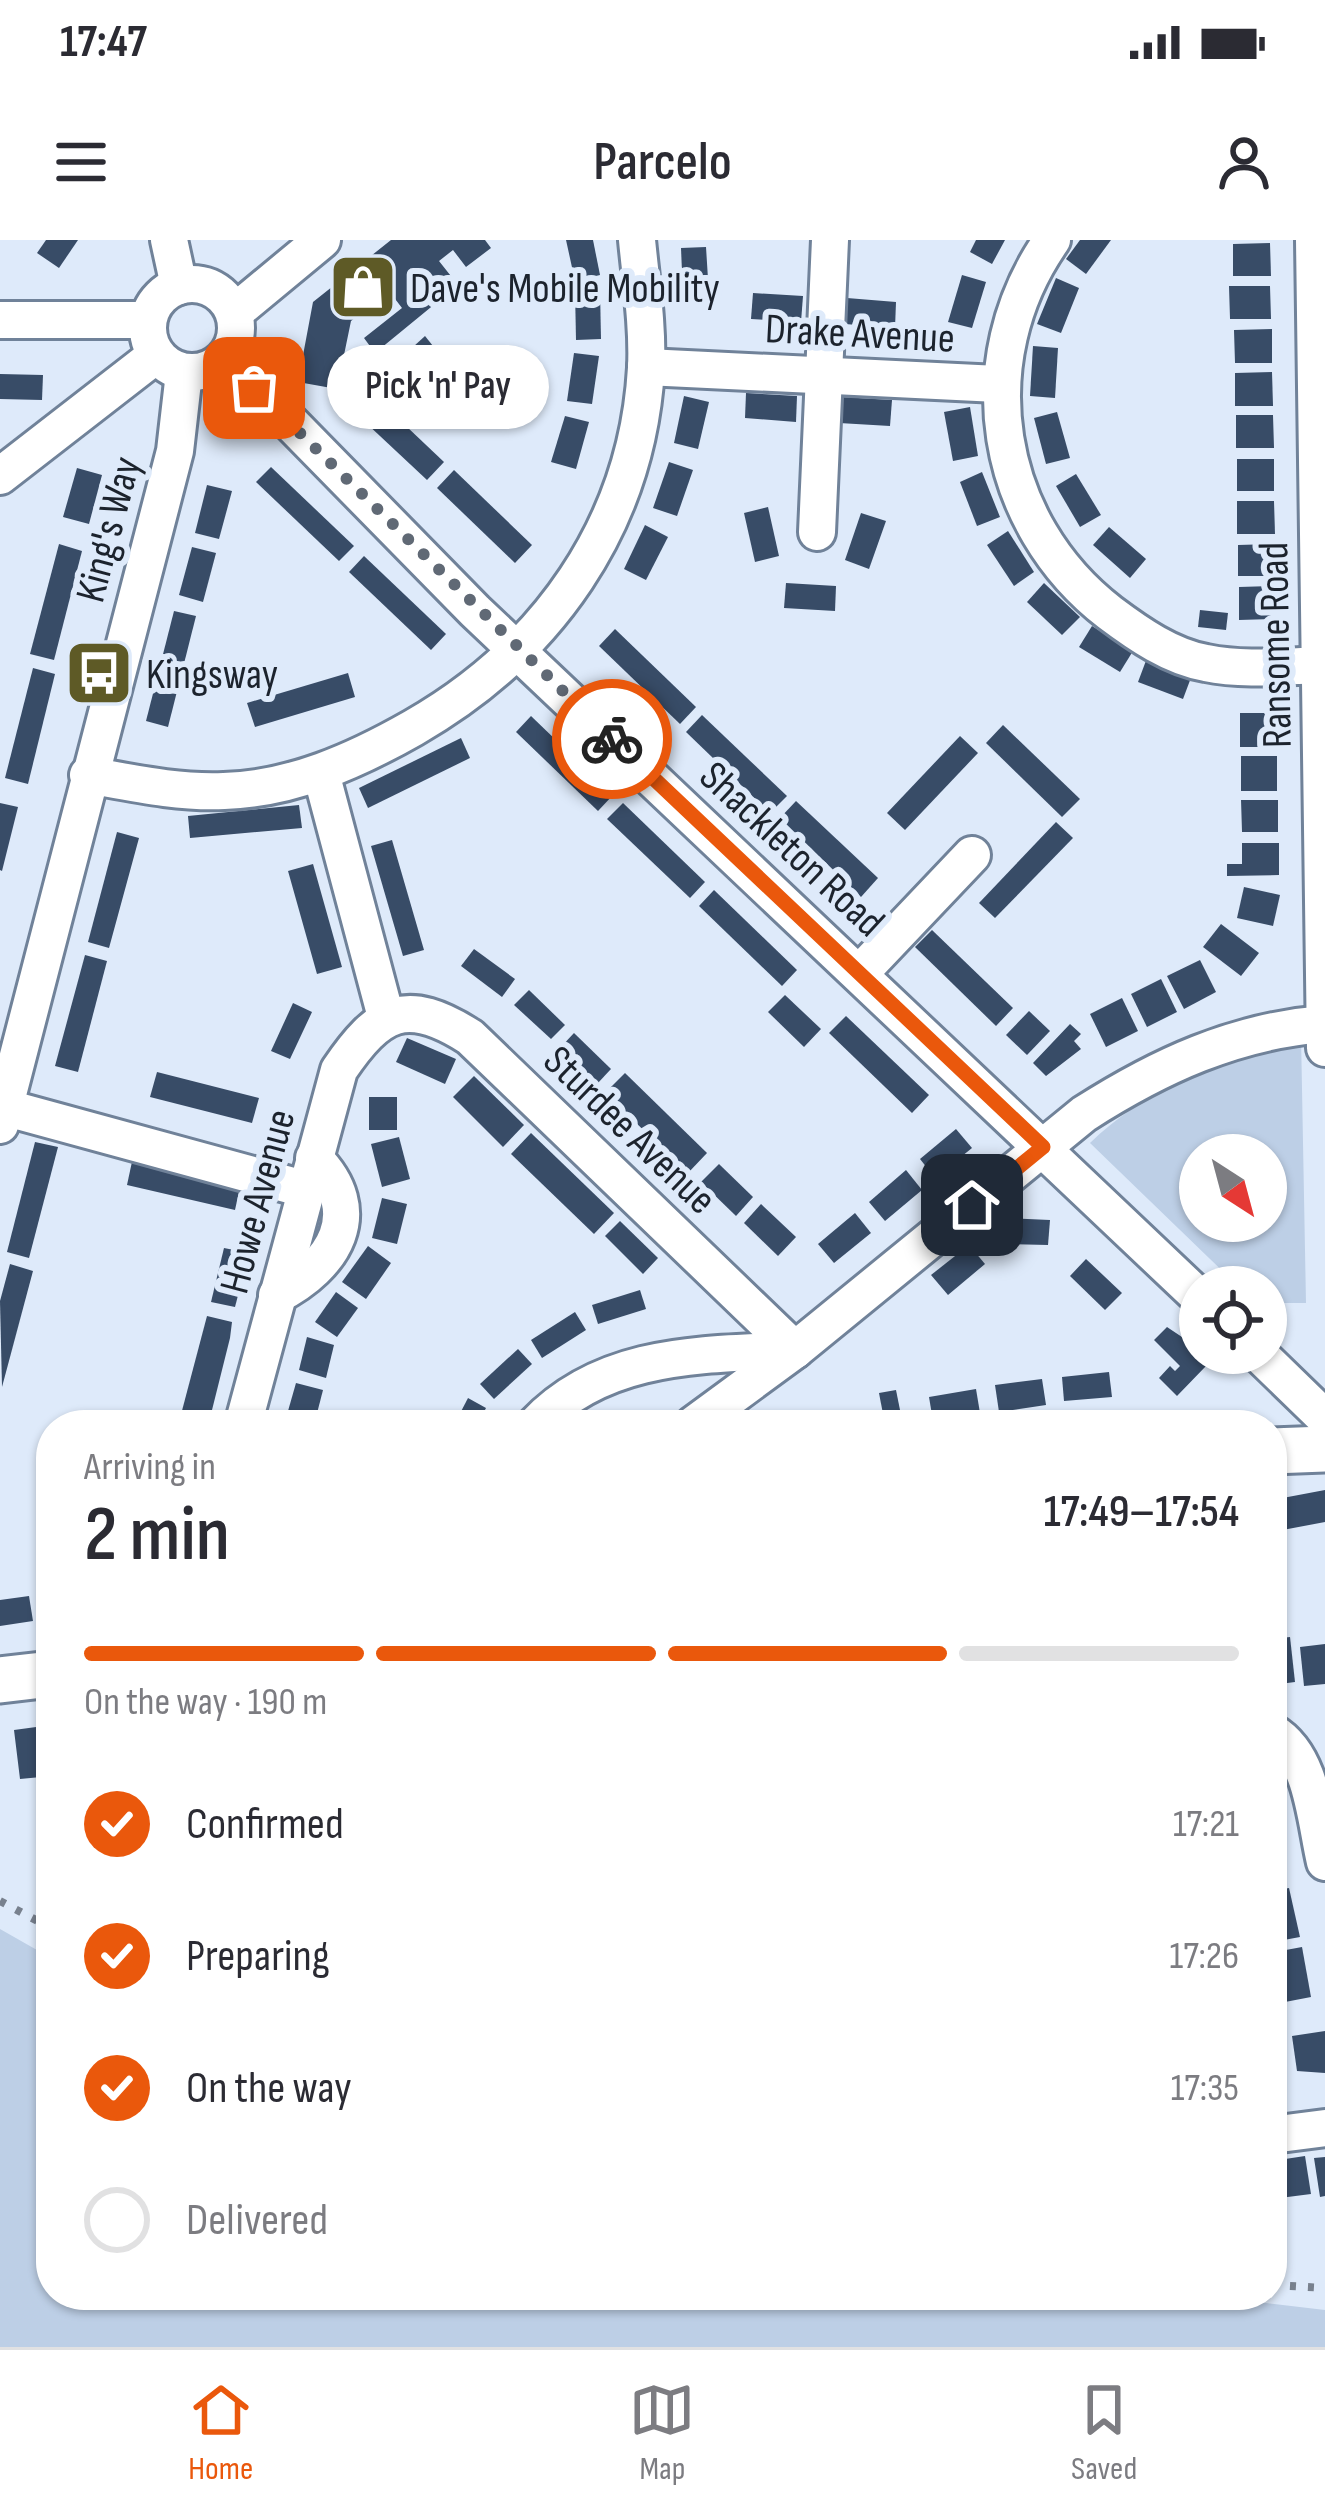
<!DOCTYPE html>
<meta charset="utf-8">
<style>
:root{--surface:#fff;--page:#f2f2f3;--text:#2b2b33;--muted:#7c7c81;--line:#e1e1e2;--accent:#ea580c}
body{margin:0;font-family:"Sofia Sans Condensed",sans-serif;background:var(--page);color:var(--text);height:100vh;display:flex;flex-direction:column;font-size:45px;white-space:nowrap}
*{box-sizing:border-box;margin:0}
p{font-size:39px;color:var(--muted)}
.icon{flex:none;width:66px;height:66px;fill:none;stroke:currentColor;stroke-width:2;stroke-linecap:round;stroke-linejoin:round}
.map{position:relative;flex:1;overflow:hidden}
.drawer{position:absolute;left:36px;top:1170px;width:1251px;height:900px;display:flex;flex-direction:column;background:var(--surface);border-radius:48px;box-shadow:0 3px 9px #0004}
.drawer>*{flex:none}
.needle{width:78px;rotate:144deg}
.buttons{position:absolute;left:1179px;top:894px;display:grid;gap:24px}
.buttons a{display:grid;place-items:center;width:108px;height:108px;border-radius:50%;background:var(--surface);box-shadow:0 3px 9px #0004;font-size:60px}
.pin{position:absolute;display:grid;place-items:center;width:102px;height:102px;color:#fff;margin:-51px;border-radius:24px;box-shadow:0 6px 18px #0006}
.courier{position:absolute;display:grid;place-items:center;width:120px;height:120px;margin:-60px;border:9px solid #ea580c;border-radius:50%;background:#fff;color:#222;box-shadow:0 3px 15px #0007}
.bubble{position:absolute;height:84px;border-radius:42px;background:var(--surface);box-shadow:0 3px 9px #0004;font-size:39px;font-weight:600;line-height:84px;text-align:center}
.headline em{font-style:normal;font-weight:600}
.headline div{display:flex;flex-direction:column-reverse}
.headline{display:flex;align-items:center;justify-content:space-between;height:204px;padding:0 48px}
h1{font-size:78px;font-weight:600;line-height:90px}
.bar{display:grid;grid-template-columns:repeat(4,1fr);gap:18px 12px;align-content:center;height:144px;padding:0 48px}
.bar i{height:15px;border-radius:9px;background:var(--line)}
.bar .current{background:var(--accent)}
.bar p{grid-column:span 4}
ol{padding:0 48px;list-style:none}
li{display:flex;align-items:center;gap:36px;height:132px}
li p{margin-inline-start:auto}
li .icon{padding:12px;border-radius:50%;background:var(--accent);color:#fff;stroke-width:4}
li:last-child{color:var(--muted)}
li i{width:66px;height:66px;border:6px solid var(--line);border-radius:50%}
.status{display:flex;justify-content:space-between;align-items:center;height:84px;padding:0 60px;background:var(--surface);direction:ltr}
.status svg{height:33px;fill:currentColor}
header{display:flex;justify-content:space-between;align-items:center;height:156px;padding:0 48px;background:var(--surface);font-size:54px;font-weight:600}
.dock{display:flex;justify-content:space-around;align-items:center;height:168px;border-top:3px solid var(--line);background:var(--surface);font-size:33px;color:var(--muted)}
.dock a{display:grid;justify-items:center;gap:6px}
.dock .current{color:var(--accent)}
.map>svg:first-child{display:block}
.green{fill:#bdcfe6;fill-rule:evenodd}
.building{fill:#384c67}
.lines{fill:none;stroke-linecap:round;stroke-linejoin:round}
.minor-casing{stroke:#708299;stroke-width:42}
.major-casing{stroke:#708299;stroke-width:51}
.minor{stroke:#fff;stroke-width:36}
.major{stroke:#fff;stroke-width:45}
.rail{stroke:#78818e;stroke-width:8;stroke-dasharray:6 12;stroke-linecap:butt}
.done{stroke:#606975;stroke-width:12;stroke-dasharray:0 21.6}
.route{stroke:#ea580c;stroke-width:15}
.labels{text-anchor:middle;stroke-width:12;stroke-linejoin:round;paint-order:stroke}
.poi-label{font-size:42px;fill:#1c232d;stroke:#deeafa;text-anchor:start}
.street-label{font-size:42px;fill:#1c232d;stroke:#deeafa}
</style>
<div class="status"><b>17:47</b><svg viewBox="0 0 49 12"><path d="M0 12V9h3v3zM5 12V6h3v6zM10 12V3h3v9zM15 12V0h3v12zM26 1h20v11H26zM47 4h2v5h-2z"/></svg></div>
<header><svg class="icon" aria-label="menu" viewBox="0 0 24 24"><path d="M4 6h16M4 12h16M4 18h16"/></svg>Parcelo<svg class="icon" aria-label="person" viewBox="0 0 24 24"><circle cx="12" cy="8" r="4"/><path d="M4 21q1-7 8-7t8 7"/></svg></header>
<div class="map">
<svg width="1325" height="2107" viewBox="0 0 1325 2107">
<rect width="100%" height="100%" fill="#deeafa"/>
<!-- green -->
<g class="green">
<path d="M1301,795L1306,1063H1284L1273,1080L1266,1073V1047H1239L1090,903C1150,845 1223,822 1301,795ZM1200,915H1266V981H1200Z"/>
<polygon points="0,1689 51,1718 51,2055 1198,2055 1325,2070 1325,2107 0,2107"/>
</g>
<!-- building -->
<g class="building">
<polygon points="46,0 78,0 59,28 37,13"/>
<polygon points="391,0 485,0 491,8 466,27 453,10 439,21 458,45 375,113 364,98 402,68 389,51 351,81 337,149 298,142 313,62"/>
<polygon points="566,0 593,0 600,35 575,41"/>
<polygon points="976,0 1005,0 992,24 970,12"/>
<polygon points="1080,0 1111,0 1086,34 1066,19"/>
<polygon points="1270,3 1271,36 1233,36 1233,4"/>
<polygon points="706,7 709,55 683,56 681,8"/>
<polygon points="962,35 986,42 972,88 948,82"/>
<polygon points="1056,38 1079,48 1061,93 1037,84"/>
<polygon points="1229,46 1270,46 1271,79 1230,79"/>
<polygon points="575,50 600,50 601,99 576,100"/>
<polygon points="753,53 803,56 801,82 751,79"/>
<polygon points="847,58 896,62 895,88 845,84"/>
<polygon points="1272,89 1272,123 1235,123 1234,90"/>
<polygon points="425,96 437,111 425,121 413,107"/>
<polygon points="1033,106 1058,108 1055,158 1030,156"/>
<polygon points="574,113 599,116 592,164 567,161"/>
<polygon points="1272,132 1273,166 1235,166 1235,133"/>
<polygon points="0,134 43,135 42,160 0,159"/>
<polygon points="367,149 444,222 427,240 349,167"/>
<polygon points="746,153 797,156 796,182 745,178"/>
<polygon points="684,156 709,162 698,209 674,203"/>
<polygon points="841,157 892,160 890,186 839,183"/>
<polygon points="970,167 978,216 953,221 944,172"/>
<polygon points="1057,172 1070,218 1046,224 1034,178"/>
<polygon points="1236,175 1273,175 1274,208 1236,208"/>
<polygon points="565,176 589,182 576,229 551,222"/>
<rect x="1237" y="219" width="37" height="32"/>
<polygon points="669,222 693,230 677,276 653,268"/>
<polygon points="271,227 354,306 339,321 256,242"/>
<polygon points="77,228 102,235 89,284 63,277"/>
<polygon points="454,230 532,305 515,323 437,248"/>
<polygon points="982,232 1000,277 977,286 960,242"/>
<polygon points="1076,234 1101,275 1080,287 1056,246"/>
<polygon points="207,245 232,251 219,299 195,293"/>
<polygon points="1237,261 1274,261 1275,294 1237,294"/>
<polygon points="768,267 779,316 755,322 744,273"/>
<polygon points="861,273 886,281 869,329 845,320"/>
<polygon points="645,285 668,297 646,340 624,329"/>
<polygon points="1109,287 1146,319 1130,338 1093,305"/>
<polygon points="1008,291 1034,332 1014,346 987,305"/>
<polygon points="59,304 82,311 54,420 30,414"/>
<polygon points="1275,304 1275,336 1238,336 1238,305"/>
<polygon points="192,307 216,313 203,362 179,355"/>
<polygon points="364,316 446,394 431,410 349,332"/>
<polygon points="786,343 836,346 835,371 784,368"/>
<polygon points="1044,343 1080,377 1062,395 1027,362"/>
<polygon points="1276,346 1276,379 1239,380 1239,347"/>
<polygon points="1200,370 1228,373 1226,390 1198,387"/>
<polygon points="174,371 196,376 168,487 146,481"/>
<polygon points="1092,386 1133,411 1120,432 1079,407"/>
<polygon points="615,389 696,467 680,484 599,406"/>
<polygon points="1147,418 1192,435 1183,459 1138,442"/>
<polygon points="33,428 55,434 28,544 5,538"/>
<polygon points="348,433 355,457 255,487 247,463"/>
<rect x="1240" y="473" width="37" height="34"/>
<polygon points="702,475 787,556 770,573 686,492"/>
<polygon points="531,476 613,555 598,571 516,492"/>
<polygon points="1003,485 1080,559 1062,577 986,503"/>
<polygon points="960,496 978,513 905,590 887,573"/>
<polygon points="461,498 470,518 368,568 359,548"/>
<rect x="1241" y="516" width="36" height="35"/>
<polygon points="1241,560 1278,560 1278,592 1242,592"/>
<polygon points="796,561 878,638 861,657 780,578"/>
<polygon points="0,563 18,567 2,631 0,630"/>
<polygon points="623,563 705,642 690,658 607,579"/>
<polygon points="299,565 302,588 190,598 188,576"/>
<polygon points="1056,582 1073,598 995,678 979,663"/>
<polygon points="117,592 139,598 109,708 88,702"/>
<polygon points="392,600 424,710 403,716 371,606"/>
<polygon points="1242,603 1279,603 1279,635 1227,636 1227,624 1242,624"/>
<polygon points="313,624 342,727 317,734 288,631"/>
<polygon points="1244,647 1280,655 1273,686 1237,678"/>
<polygon points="714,650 797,730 782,746 699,666"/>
<polygon points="1221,684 1259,713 1241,736 1203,707"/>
<polygon points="932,690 1013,768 996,786 915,707"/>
<polygon points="474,709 515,739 502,757 461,726"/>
<polygon points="85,715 107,721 78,832 55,826"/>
<polygon points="1200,720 1216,752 1184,769 1167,736"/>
<polygon points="1161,739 1177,772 1147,787 1131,754"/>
<polygon points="529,750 565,785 551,799 514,765"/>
<polygon points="785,755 821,789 804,807 768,772"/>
<polygon points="1122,758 1138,791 1106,807 1090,774"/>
<polygon points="293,763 312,772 290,819 271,811"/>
<polygon points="1029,771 1050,791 1027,815 1006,795"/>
<polygon points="846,776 929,855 912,873 829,793"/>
<polygon points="1070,784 1081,794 1074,801 1081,809 1046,836 1033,823"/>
<polygon points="574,793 611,829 597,844 560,808"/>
<polygon points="407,798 456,819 445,844 396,822"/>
<polygon points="157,832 259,858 252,883 150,857"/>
<polygon points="625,833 707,913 688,933 605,853"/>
<polygon points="474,836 524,885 503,907 453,857"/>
<rect x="369" y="857" width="28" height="33"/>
<polygon points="956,889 972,908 935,938 920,919"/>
<polygon points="531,893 614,973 594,994 511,914"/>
<polygon points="399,897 410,939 382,947 371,904"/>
<polygon points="35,902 58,907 29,1018 7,1012"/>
<polygon points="133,917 241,942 235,970 127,945"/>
<polygon points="719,924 753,957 736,976 701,942"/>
<polygon points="906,930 922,950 885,981 869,962"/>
<polygon points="382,958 407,964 397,1004 372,998"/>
<polygon points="761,964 796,997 778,1016 744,983"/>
<polygon points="855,973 871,993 834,1023 818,1004"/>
<polygon points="1002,978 1050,980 1048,1005 1001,1004"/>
<polygon points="620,981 658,1018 643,1034 605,996"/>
<polygon points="969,1005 985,1024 948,1055 931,1035"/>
<polygon points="368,1006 391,1023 366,1059 342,1042"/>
<polygon points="224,1008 249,1013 235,1067 211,1062"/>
<polygon points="1086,1019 1122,1053 1105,1070 1070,1036"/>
<polygon points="10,1024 33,1031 2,1147 0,1061"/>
<polygon points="640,1050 646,1069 598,1084 592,1065"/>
<polygon points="336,1052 358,1068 337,1097 315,1082"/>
<polygon points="575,1072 586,1090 542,1118 531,1100"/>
<polygon points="207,1076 232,1082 230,1098 211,1174 205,1185 191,1185 179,1182"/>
<polygon points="1167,1087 1188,1101 1185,1104 1206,1126 1177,1156 1159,1138 1170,1126 1175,1131 1180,1126 1154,1100"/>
<polygon points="307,1097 334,1105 326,1138 299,1130"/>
<polygon points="518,1109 532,1124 494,1159 480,1144"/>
<polygon points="1109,1132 1112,1157 1064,1161 1062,1137"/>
<polygon points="1042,1139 1046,1165 999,1172 995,1145"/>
<polygon points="296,1143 323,1150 314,1185 284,1185"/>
<polygon points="976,1149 980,1173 933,1181 929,1157"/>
<polygon points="896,1150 900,1170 883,1174 879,1153"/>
<polygon points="468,1158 486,1168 477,1185 454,1185"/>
<polygon points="857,1170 860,1185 804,1185 803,1183"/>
<polygon points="1325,1250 1325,1282 1272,1292 1272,1260"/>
<polygon points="51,1352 51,1378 46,1378 43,1354"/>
<polygon points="29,1356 33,1381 0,1386 0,1360"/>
<polygon points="1290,1397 1295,1442 1272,1445 1272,1399"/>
<polygon points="1325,1404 1325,1444 1304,1446 1300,1407"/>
<polygon points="51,1485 51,1543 42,1544 41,1537 20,1539 14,1490"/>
<polygon points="1277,1588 1287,1639 1272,1642 1272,1589"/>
<polygon points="1289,1648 1300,1697 1273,1702 1272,1651"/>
<polygon points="1302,1707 1311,1757 1285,1762 1275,1712"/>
<polygon points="1325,1791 1325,1833 1297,1831 1292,1796"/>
<polygon points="1282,1802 1287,1837 1272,1840 1272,1803"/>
<polygon points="1305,1916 1311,1954 1272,1959 1272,1921"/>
<polygon points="1325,1917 1325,1956 1320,1957 1314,1918"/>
</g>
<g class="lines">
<defs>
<g id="minor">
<polyline points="169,0 179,46"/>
<path d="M1052,0C967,121 993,283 1110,373C1138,394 1171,417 1206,423C1245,431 1286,426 1325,425"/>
<polyline points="1314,0 1325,808"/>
<circle cx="192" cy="88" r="44"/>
<polyline points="235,72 322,0"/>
<polyline points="0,80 148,80"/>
<polyline points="226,117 475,371 1200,1058"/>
<polyline points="646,127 998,144"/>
<polyline points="0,236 156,115"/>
<polyline points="817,292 830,0"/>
<polyline points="321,533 386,777"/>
<path d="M88,535C133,543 178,553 224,551C292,549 355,521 413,488C546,412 637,286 646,128C648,86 641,42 637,0"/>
<polyline points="860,733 972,615"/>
<polyline points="0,866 304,949"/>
<polyline points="0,885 175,211 184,133"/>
<path d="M277,1055C334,1026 368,972 314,918"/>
<polyline points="1258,1113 1325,1178"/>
<path d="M243,1185L339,830C379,771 406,756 470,797L795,1110"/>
<path d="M535,1185C604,1112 702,1115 795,1110"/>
<path d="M693,1185L795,1110L1084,874C1159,826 1235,791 1324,784"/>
<path d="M1272,1492C1313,1516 1315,1580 1325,1622"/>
<polyline points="1272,1895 1325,1888"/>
</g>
<g id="major">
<polyline points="1272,1211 1325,1209"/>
<polyline points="0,1440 51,1434"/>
</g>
</defs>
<!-- minor casing -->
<use href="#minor" class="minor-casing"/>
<!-- major casing -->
<use href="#major" class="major-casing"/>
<!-- minor -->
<use href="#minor" class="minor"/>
<!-- major -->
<use href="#major" class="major"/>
<!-- rail -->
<g class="rail">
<polyline points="0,1661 51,1688"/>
<polyline points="1272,2045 1325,2048"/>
</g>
</g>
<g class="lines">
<!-- done -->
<polyline class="done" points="254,148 612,499"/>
<!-- route -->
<polyline class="route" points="612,499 1043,907 972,965"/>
</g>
<!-- icons -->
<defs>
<symbol id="shop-square" viewBox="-11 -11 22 22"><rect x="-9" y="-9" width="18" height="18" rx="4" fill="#5e5a26" stroke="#deeafa"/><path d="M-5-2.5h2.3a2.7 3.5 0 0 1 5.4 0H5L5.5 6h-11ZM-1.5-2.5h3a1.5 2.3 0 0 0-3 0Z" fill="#fff"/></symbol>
<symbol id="bus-square" viewBox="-11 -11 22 22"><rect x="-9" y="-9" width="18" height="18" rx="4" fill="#5e5a26" stroke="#deeafa"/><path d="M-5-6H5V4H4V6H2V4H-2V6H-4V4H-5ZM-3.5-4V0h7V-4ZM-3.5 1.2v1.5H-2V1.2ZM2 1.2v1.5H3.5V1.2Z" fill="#fff"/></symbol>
</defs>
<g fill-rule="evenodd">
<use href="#shop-square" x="325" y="9" width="76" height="76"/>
<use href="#bus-square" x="61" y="395" width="76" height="76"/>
</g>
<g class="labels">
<!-- poi labels -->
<g class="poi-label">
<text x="410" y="62">Dave's Mobile Mobility</text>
<text x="146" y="448">Kingsway</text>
</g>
<!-- street labels -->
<g class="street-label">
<text transform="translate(860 92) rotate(3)" y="15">Drake Avenue</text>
<text transform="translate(107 289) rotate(-75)" y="15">King's Way</text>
<text transform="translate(1274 405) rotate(-91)" y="15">Ransome Road</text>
<text transform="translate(793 608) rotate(43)" y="15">Shackleton Road</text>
<text transform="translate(631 889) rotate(44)" y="15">Sturdee Avenue</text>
<text transform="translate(256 961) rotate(-75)" y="15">Howe Avenue</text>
</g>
</g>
</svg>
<div class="buttons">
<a><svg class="needle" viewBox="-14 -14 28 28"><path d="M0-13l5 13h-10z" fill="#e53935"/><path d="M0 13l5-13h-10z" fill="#7c7c81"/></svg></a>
<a><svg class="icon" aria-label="locate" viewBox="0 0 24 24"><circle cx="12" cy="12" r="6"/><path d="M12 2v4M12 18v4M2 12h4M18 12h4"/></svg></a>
</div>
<div class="pin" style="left:254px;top:148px;background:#ea580c"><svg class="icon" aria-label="bag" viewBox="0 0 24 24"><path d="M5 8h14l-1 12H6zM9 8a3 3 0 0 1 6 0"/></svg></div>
<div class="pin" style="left:972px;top:965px;background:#1f2937"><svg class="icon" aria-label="home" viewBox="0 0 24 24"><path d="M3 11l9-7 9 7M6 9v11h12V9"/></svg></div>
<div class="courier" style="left:612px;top:499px"><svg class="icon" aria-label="bike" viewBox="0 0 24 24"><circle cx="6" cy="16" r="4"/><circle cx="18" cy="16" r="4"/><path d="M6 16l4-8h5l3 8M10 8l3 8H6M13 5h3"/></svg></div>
<div class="bubble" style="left:327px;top:105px;width:222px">Pick 'n' Pay</div>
<section class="drawer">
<div class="headline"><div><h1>2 min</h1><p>Arriving in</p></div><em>17:49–17:54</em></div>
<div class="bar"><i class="current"></i><i class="current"></i><i class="current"></i><i></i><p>On the way · 190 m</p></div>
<ol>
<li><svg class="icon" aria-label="check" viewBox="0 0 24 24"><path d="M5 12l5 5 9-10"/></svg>Confirmed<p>17:21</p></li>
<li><svg class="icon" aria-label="check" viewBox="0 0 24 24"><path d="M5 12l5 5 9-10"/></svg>Preparing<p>17:26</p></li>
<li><svg class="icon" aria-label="check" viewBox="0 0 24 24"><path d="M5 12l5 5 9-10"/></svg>On the way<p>17:35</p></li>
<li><i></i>Delivered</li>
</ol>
</section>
</div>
<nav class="dock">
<a class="current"><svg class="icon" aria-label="home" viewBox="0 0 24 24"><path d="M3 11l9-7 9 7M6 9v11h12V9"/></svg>Home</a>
<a><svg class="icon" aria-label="map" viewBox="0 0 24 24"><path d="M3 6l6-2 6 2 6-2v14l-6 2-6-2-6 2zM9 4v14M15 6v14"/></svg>Map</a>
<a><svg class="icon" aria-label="saved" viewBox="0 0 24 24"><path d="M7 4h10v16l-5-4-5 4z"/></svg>Saved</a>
</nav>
